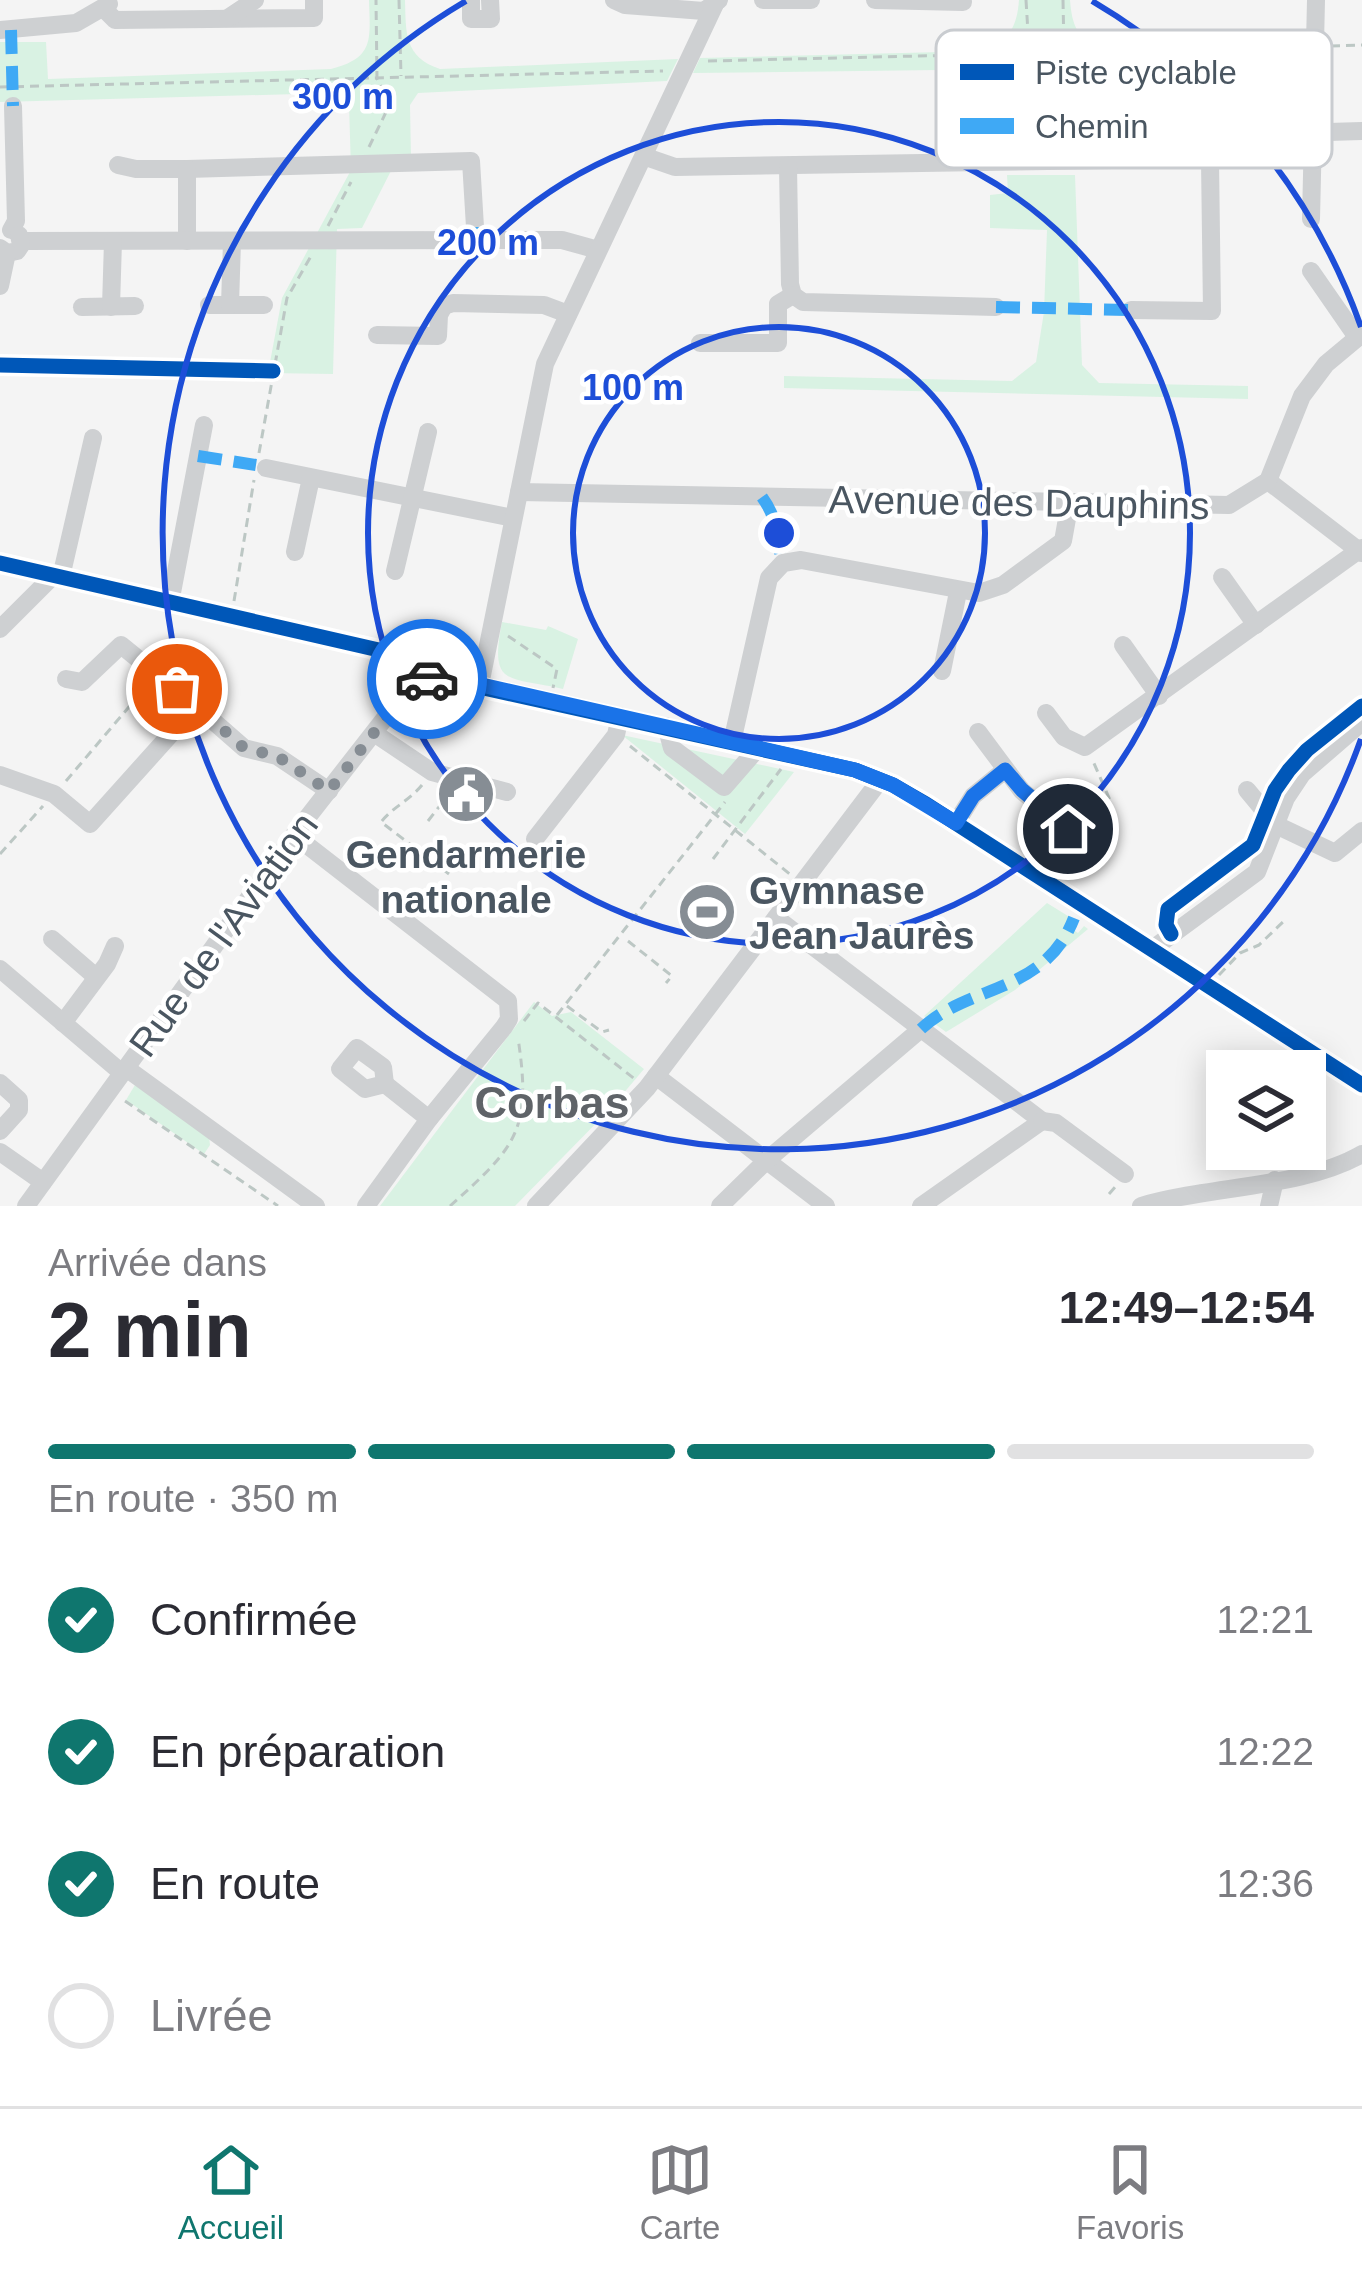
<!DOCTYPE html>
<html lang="fr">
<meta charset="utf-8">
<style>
:root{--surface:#fff;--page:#f2f2f3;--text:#2b2b33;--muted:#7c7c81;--line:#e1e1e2;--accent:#0f766e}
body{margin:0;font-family:Helvetica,sans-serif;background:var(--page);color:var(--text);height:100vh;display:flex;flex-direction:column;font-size:45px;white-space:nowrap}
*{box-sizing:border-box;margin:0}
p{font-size:39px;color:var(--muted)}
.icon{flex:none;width:66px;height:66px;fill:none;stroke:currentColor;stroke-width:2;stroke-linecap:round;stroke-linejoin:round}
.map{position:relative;height:1206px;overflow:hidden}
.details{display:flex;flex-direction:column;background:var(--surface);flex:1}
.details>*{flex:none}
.tools{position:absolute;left:1206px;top:1050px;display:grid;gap:24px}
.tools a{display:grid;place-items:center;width:120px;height:120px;border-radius:0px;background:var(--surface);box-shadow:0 6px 30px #0003;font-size:60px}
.pin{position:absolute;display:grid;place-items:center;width:102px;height:102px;color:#fff;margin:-51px;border:6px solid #fff;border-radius:50%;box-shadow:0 3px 12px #0007}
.courier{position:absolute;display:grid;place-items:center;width:120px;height:120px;margin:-60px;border:9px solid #1a73e8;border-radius:50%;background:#fff;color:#222;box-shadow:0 3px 15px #0007}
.summary em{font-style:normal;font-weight:600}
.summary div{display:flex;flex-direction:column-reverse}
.summary{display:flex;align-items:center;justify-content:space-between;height:204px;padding:0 48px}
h1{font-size:78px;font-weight:600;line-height:90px}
.bar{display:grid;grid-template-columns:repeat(4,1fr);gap:18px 12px;align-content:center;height:144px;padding:0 48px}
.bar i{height:15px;border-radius:9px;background:var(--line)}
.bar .on{background:var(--accent)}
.bar p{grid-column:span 4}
ol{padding:0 48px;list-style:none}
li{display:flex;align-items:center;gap:36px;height:132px}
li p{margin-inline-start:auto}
li .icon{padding:12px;border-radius:50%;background:var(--accent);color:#fff;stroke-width:4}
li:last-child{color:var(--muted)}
li i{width:66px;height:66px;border:6px solid var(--line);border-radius:50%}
.menu{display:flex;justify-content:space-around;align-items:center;height:168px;border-top:3px solid var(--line);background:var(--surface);font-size:33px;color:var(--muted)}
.menu a{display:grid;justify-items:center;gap:6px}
.menu .on{color:var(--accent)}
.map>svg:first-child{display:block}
.green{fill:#d9f2e3}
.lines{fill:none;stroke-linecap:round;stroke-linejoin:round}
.path{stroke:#bcc7c4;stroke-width:3;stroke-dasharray:9 6;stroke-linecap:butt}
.minor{stroke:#ced0d2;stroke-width:18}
.quiet{stroke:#3fa9f5;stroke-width:12;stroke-dasharray:24 12;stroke-linecap:butt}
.cycleway-casing{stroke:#fff;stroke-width:22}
.cycleway{stroke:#0057b8;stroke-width:15}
.done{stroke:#868d94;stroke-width:12;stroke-dasharray:0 21.6}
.route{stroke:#1a73e8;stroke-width:15}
.ring{fill:none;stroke:#1d4ed8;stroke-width:6}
.labels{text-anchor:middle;stroke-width:9;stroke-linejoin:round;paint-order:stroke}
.street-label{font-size:39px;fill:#4a5661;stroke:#fff}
.poi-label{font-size:39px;font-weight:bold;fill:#4a5661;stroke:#fff}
.quarter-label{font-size:45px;font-weight:bold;fill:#5f6368;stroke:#fff}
.key{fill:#fff;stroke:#c9ccd0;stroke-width:3}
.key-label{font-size:33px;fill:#4a5661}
.centre{fill:#1d4ed8;stroke:#fff;stroke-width:6}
.ring-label{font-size:36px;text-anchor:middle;font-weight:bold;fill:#1d4ed8;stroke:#fff;stroke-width:9;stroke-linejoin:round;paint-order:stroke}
</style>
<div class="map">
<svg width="1362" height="1206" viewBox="0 0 1362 1206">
<rect width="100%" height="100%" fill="#f4f4f4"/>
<!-- green -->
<g class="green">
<path d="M369,0H405C406,33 404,57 440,69L678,59L667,81L418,93L410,105L411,157H398L362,228L337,229L333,374L268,373L282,298L351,170L349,104L334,93L0,102V42H46L48,79L331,69C375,58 370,39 369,0Z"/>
<path d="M1019,0H1070C1072,25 1077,40 1102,48L1307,44L1306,76L1105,80L1075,103L1074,146L1067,152L1021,153L1019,69L693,73L700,58L982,51C1008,42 1017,28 1019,0Z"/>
<polygon points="1007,175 1075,175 1082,365 1099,383 1248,386 1248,399 784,388 784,376 1012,381 1036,362 1044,312 1047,230 990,228 990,195 1008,193"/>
<path d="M502,622L546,630L548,626L578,639L563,689C508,676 489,688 502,622Z"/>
<polygon points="622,735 794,772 745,834"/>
<polygon points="1047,903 1076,921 1072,929 1078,933 1084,926 1088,929 1015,990 946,1032 924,1016"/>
<polygon points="534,1002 552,1016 571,1012 644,1069 611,1108 515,1206 380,1206"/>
<polygon points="135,1085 209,1137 210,1145 204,1154 126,1100"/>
</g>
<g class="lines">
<!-- path -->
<g class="path">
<polyline points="399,0 401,76"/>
<polyline points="1026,0 1029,49"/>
<polyline points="1063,0 1064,50"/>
<polyline points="1331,46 1362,45"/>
<polyline points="708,61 1298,47"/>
<polyline points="0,87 663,71"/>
<polyline points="369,147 390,104 377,79 376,0"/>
<polyline points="328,226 351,182"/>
<polyline points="259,453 287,298 311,256"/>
<polyline points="234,601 254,480"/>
<polyline points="508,636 557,669 553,688"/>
<polyline points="630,746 791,875"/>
<polyline points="66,781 145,688"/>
<path d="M422,785C409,801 394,806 381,822L449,874"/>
<polyline points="428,821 449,794"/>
<polyline points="1082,832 1104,815 1110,800 1093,761"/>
<polyline points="0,854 43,806"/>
<polyline points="713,859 781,769"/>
<polyline points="1043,860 1064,844"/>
<polyline points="628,941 672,976 666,983"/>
<polyline points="1219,975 1240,953 1259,945 1284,921"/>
<polyline points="567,1006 602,1032 609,1030"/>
<polyline points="557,1015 725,802"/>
<polyline points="524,1021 538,1003 636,1080"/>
<polyline points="125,1101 278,1206"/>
<polyline points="1109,1194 1116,1186"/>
<path d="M450,1206C517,1146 532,1130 518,1038"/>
</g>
<!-- minor -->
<g class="minor">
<polyline points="471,0 471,19 491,19 490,0"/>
<polyline points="614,0 625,5 704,11 719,0"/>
<polyline points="763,0 811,0"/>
<polyline points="875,0 963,2"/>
<polyline points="104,9 115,20 314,18 314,0"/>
<polyline points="228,18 255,0"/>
<polyline points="0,30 76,23 109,4"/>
<polyline points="646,157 675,167 1301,157 1328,132 1362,131"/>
<polyline points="118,165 136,169 187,169 471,161 475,227"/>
<polyline points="788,166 790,284 793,295 803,302 996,307"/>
<polyline points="187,169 187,241"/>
<polyline points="1311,219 1316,0"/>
<polyline points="11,230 16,221 13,106"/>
<polyline points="21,241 562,240 598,250"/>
<polyline points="0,248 7,253 17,251 21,245 19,235"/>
<polyline points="1311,271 1356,336"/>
<polyline points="0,286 7,253"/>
<polyline points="209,305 264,305"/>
<polyline points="230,305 232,241"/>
<polyline points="82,307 135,306"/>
<polyline points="111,307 113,241"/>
<polyline points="1131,310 1212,311 1210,161"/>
<polyline points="377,335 438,336 439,315 444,306 453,303 544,305 568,314"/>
<polyline points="700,343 778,343 778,304 793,295"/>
<polyline points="266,468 513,518"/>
<polyline points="1268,481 1362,553"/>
<polyline points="519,492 1229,505 1268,481 1302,396 1326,364 1362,334"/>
<polyline points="295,552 311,478"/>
<polyline points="0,563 405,656 434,677 855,770 893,785 926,804 1362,1085"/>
<polyline points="395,571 428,432"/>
<polyline points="61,577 93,438"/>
<polyline points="1222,577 1256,625"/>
<polyline points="170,603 204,425"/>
<polyline points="0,629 54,575"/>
<polyline points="1123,645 1159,696"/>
<polyline points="942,671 958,592"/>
<polyline points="66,679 82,682 121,645 196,706"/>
<polyline points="480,685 545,364 717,0"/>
<polyline points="1046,713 1064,737 1085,747 1362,548"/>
<polyline points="666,726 672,748 724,787 758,748"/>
<polyline points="978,732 1022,791 1068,829"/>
<polyline points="374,733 432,772 507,792"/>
<polyline points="732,742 769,578 783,563 801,560 979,593 1003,585 1063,541 1070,502"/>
<polyline points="0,775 54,794 90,824 196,706 244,748 277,756 329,791"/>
<polyline points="1247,790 1276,825 1335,853 1362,831"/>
<polyline points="956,823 973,796 1005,770"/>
<polyline points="294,835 508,1001 509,1019 504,1027 429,1119 366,1206"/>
<polyline points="535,839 616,735 620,716"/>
<polyline points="776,918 1042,1121 921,1206"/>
<polyline points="52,939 96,977"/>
<polyline points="1151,950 1257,872 1286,798 1302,774 1362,722"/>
<polyline points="0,969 122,1073"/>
<polyline points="63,1023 107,964 115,946"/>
<polygon points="357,1048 383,1067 385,1084 365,1089 340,1069"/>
<polyline points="126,1068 316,1206"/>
<polyline points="656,1076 826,1206"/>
<polyline points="0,1083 19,1100 19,1110 0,1131"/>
<polyline points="385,1084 429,1119"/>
<polyline points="1042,1121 1056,1123 1125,1174"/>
<polyline points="0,1152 43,1182"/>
<polyline points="26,1206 307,818 403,695 434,677"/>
<polyline points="536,1206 647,1088 881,779"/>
<polyline points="720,1206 766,1161 921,1029"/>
<path d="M1141,1206C1207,1186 1304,1188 1362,1154"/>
<polyline points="1269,1206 1275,1180"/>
</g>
<!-- quiet -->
<g class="quiet">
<polyline points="11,30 13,106"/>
<polyline points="475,227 475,240"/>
<polyline points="996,307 1131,310"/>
<polyline points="198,456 256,465"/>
<path d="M762,497C780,522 774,535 783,563"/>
<path d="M921,1029C970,983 1044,995 1074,918"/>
</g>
<defs>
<g id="cycleway">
<polyline points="0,365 273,371"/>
<polyline points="0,563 405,656 434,677 855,770 893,785 926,804 1362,1085"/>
<polyline points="1171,934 1166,925 1168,909 1253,845 1275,790 1289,770 1307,750 1362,706"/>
</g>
</defs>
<!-- cycleway casing -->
<use href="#cycleway" class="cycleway-casing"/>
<!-- cycleway -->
<use href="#cycleway" class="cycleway"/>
</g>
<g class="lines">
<!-- done -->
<polyline class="done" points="177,689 244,748 277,756 329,791 403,695 427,679"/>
<!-- route -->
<polyline class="route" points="427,679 451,678 855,770 893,785 956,823 973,796 1005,770 1022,790 1068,829"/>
</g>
<!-- distance rings -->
<g class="ring">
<circle cx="779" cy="533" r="206"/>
<circle cx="779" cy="533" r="411"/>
<path d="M1361 739A617 617 0 1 1 466 1M1092 1A617 617 0 0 1 1361 327"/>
</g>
<!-- icons -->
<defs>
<symbol id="civic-disc" viewBox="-11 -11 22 22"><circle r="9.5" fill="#868d94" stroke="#fff"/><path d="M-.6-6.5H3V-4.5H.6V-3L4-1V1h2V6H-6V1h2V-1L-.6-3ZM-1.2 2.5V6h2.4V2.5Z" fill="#fff"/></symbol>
<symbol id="stadium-disc" viewBox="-11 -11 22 22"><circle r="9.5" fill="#868d94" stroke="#fff"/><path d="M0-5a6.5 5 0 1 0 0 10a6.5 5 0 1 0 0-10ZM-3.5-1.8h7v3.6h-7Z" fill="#fff"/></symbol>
</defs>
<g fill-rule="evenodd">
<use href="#civic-disc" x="433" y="761" width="66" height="66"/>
<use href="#stadium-disc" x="674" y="879" width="66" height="66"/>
</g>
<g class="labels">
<!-- street labels -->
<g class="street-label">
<text transform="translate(1019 502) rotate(1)" y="14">Avenue des Dauphins</text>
<text transform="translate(223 934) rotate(-54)" y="14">Rue de l'Aviation</text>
</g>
<!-- poi labels -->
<g class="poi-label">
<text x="466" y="868">Gendarmerie<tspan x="466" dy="45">nationale</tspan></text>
<text x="749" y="904" text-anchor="start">Gymnase<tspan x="749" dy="45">Jean Jaurès</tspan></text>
</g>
<!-- quarter labels -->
<g class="quarter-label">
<text x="552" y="1118">Corbas</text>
</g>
</g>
<!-- legend -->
<rect x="936" y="30" width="396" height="138" rx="18" class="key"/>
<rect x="960" y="64" width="54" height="16" fill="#0057b8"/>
<rect x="960" y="118" width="54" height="16" fill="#3fa9f5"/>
<g class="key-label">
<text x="1035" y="84">Piste cyclable</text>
<text x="1035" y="138">Chemin</text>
</g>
<circle cx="779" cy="533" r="18" class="centre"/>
<g class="ring-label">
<text x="343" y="109">300 m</text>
<text x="488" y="255">200 m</text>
<text x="633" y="400">100 m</text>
</g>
</svg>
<div class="tools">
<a><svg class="icon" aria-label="layers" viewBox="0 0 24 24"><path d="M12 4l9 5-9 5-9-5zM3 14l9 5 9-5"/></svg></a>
</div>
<div class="pin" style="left:177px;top:689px;background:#ea580c"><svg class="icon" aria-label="bag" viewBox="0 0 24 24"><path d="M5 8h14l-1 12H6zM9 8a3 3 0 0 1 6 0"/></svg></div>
<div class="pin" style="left:1068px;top:829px;background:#1f2937"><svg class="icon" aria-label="home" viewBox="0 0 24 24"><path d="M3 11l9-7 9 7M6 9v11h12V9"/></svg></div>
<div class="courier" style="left:427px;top:679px"><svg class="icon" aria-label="car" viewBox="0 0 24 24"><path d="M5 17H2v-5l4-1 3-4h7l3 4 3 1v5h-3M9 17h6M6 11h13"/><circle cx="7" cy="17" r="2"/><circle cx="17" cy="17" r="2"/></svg></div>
</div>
<section class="details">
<div class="summary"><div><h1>2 min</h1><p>Arrivée dans</p></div><em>12:49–12:54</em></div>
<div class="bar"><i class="on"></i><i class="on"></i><i class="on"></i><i></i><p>En route · 350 m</p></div>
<ol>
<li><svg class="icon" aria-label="check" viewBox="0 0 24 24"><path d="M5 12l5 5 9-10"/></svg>Confirmée<p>12:21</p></li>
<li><svg class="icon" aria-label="check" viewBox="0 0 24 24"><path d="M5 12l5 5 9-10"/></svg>En préparation<p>12:22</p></li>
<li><svg class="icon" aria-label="check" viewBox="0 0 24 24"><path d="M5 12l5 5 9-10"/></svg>En route<p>12:36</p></li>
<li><i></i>Livrée</li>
</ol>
</section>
<nav class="menu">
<a class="on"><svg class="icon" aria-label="home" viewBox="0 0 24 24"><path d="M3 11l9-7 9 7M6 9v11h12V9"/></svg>Accueil</a>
<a><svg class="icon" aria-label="map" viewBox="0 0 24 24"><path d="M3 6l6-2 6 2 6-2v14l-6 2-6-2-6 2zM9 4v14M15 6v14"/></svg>Carte</a>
<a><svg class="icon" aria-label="saved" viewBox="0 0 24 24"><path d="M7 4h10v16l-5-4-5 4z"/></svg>Favoris</a>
</nav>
